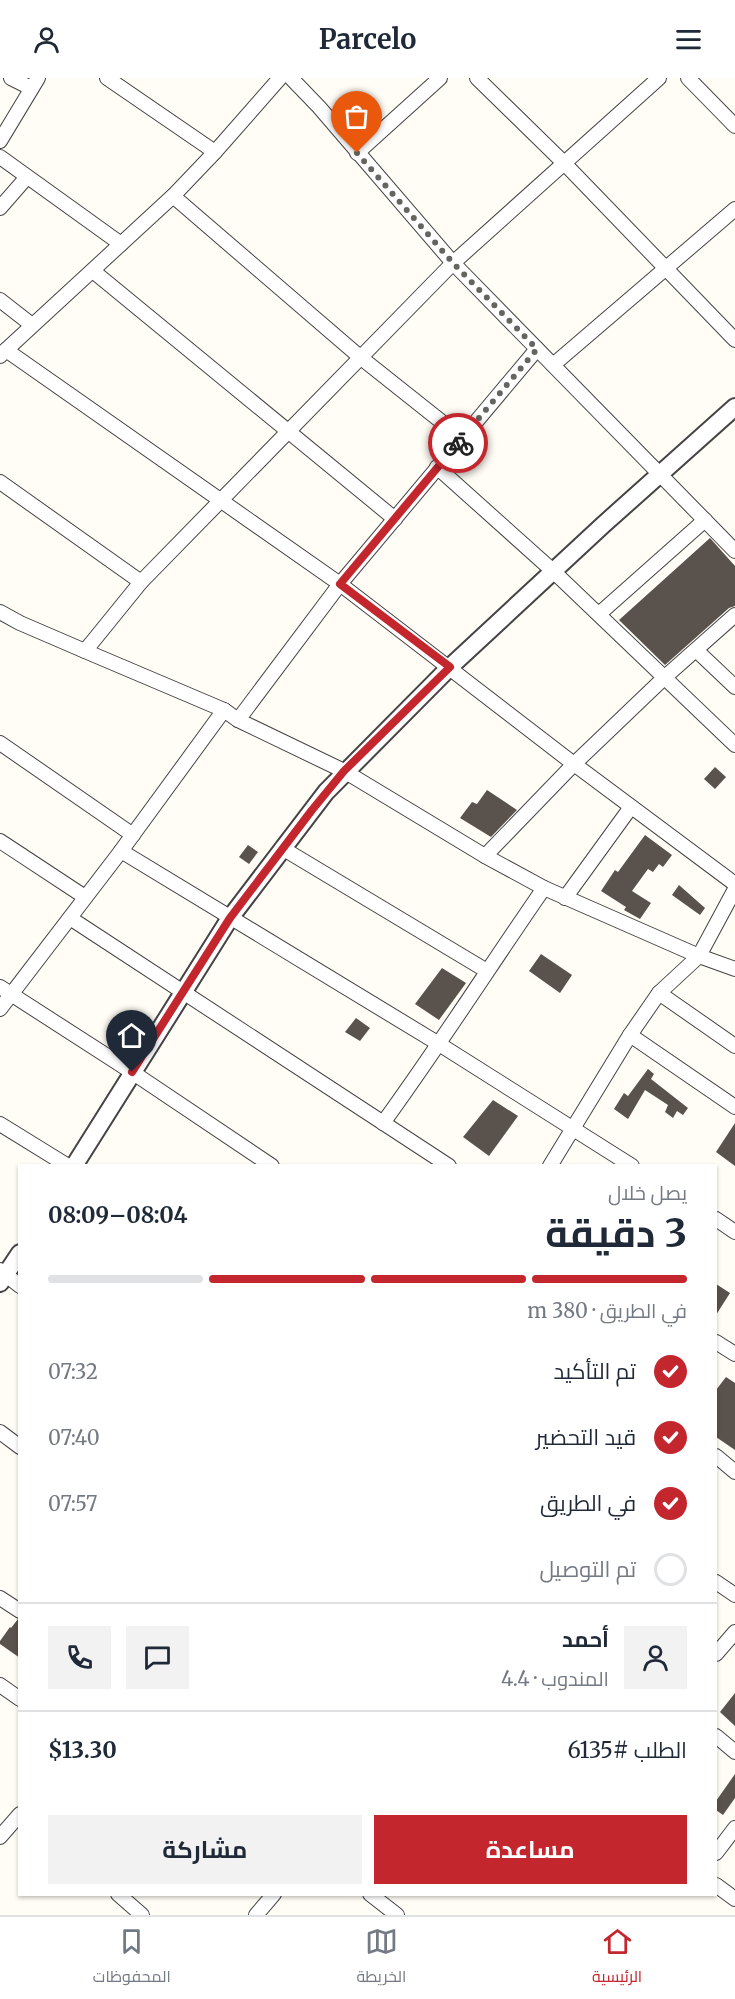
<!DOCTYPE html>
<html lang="ar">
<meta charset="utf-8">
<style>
:root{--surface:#fff;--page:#f2f2f3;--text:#1f2937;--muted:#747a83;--line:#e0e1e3;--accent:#c4262e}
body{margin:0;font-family:Merriweather,Cairo,serif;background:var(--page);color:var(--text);direction:rtl;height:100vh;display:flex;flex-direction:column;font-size:22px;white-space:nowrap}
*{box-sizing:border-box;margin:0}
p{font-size:20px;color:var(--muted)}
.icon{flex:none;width:33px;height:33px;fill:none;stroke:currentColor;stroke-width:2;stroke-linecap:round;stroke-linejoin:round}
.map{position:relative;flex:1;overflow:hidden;direction:ltr}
.drawer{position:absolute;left:18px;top:1086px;width:699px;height:732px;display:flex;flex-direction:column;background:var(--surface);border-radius:0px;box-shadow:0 2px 4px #0004;direction:rtl}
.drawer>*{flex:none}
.pin{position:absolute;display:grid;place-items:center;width:51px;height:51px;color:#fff;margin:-62px -26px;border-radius:50% 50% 50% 0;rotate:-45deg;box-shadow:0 0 6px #0007}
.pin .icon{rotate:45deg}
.courier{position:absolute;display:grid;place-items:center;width:60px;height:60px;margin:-30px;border:4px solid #c4262e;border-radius:50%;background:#fff;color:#222;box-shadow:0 2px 8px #0007}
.head em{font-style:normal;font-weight:700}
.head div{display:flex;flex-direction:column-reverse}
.head{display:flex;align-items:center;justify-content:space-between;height:102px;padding:0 30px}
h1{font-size:39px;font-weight:700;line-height:45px}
.bar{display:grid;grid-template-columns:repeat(4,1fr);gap:9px 6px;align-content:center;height:72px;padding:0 30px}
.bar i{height:8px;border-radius:4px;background:var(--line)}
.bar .selected{background:var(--accent)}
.bar p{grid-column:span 4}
.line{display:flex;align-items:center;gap:15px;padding:0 30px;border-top:2px solid var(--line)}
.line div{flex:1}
.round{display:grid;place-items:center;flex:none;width:63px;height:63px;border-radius:0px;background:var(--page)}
ol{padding:0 30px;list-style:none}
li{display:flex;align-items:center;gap:18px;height:66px}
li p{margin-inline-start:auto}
li .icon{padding:6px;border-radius:50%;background:var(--accent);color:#fff;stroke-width:4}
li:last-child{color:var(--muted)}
li i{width:33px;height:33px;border:3px solid var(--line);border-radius:50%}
.cta{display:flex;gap:12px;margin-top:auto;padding:12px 30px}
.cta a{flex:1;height:69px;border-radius:0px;background:var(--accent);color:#fff;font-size:24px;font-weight:700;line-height:69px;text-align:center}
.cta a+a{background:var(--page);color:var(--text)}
header{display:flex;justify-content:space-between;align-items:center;height:78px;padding:0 30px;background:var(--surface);font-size:27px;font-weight:700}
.tab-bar{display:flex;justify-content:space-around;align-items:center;height:84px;border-top:2px solid var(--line);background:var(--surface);font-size:16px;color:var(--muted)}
.tab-bar a{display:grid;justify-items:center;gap:3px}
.tab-bar .selected{color:var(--accent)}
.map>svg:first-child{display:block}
.building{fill:#5a524d}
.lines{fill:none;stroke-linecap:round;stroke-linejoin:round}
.minor-casing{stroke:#444;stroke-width:16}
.tertiary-casing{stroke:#444;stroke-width:20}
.minor{stroke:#fff;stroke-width:14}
.tertiary{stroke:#fff;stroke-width:16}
.done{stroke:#646461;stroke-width:6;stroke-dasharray:0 10.8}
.route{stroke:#c4262e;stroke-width:8}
</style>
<header><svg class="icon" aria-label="menu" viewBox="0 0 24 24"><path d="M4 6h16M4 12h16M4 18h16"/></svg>Parcelo<svg class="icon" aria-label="person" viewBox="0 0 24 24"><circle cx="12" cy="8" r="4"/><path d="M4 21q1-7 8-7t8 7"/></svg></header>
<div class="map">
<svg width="735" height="1837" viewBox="0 0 735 1837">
<rect width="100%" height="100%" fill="#fffdf5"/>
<!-- building -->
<g class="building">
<polygon points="710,460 735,488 735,528 729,530 665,587 619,542"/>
<polygon points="715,689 726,699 715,711 704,701"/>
<polygon points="487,712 517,732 491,759 460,740 472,724 477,726"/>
<polygon points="645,757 672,777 663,789 659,786 653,794 648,791 632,813 651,825 640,841 624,832 626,829 601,813 615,792 618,794"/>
<polygon points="248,767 258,774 249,786 239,779"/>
<polygon points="679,807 705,830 700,837 672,817"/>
<polygon points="541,876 572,897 560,915 529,893"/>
<polygon points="442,890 466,905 439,942 415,926"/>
<polygon points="356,940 370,950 360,963 345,954"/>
<polygon points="648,991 654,996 651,1001 688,1030 683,1037 677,1033 673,1040 665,1034 668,1027 645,1012 628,1041 614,1031 624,1015 628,1018"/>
<polygon points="493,1022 518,1038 489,1078 463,1059"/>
<polygon points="735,1045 735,1088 716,1074"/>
<polygon points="716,1206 730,1215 716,1237"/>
<polygon points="726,1299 735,1305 735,1372 716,1359 716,1312"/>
<polygon points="18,1541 20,1542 20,1580 0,1566 0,1563 10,1549 11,1550"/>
<polygon points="735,1615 735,1648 720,1634"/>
<polygon points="735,1696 735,1720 723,1737 716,1732 716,1723"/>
</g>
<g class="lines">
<defs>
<g id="minor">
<polyline points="11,0 31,10"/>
<polyline points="107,0 215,74"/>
<polyline points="291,0 319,29 453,185 735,473"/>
<polyline points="477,0 564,85 735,262"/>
<polyline points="688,0 735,48"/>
<polyline points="0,63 38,0"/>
<polyline points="357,75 440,0"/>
<polyline points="0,79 121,166"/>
<polyline points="173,118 360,279 462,360"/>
<polyline points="0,130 27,99"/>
<polyline points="93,193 395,441"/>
<polyline points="0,222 32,247"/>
<polyline points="6,272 173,118 215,74 280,0"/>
<polyline points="0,278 6,272 340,506 574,686 735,806"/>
<polyline points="553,287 735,131"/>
<polyline points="437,389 553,493 735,667"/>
<polyline points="0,404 141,504"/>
<polyline points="0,534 20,545 85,573 224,632 238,642 344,693 485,778 544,810 699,878 735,891"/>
<polyline points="599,536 705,442"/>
<polyline points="696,572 735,609"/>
<polyline points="85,573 141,504 453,185 659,0"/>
<polyline points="238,642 340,506 537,271"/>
<polyline points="0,665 133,757"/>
<polyline points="0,763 85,819"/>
<polyline points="282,770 487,893"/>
<polyline points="121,773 439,966 632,1088"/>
<polyline points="485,778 574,686 665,599 735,537"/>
<polyline points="565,820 631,729"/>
<polyline points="70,840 449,1088"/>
<polyline points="0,909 132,994 272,1088"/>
<polyline points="659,915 735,968"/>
<polyline points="0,931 121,773 224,632"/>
<polyline points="630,957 735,1029"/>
<path d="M383,1045C439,968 490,888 544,810"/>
<polyline points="0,1046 68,1088"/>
<polyline points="550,1088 630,957 659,915 699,878 735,811"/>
<polyline points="716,1141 735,1154"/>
<polyline points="0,1192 20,1208"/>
<polyline points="716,1264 735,1276"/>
<polyline points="0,1354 20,1369"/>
<polyline points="716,1378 735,1394"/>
<polyline points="716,1504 735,1517"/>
<polyline points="0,1520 20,1533"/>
<polyline points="716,1576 735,1554"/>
<polyline points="0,1607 20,1621"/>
<polyline points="716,1658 735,1674"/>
<polyline points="0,1759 20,1736"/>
<polyline points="716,1775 735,1750"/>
<polyline points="716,1807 735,1821"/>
<polyline points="118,1816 142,1837"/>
<polyline points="370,1816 397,1837"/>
<polyline points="256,1837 274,1816"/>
</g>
<g id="tertiary">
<polyline points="74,1088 230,840 326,714 450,589 603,447 735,329"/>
<polyline points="0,1205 20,1175"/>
</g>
</defs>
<!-- minor casing -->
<use href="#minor" class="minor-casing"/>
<!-- tertiary casing -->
<use href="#tertiary" class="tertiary-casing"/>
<!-- minor -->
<use href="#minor" class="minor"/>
<!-- tertiary -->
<use href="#tertiary" class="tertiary"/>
</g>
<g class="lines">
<!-- done -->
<polyline class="done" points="357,75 453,185 537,271 458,365"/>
<!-- route -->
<polyline class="route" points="132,994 230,840 312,732 344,693 450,589 340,506 458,365"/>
</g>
</svg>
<div class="pin" style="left:357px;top:75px;background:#ea580c"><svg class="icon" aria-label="bag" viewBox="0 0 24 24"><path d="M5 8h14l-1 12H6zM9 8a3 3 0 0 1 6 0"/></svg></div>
<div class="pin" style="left:132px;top:994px;background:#1f2937"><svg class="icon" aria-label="home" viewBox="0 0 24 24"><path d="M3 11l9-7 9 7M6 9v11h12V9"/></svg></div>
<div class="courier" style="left:458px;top:365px"><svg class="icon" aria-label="bike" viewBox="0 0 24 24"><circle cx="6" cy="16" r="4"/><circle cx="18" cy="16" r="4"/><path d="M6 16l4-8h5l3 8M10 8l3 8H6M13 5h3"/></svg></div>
<section class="drawer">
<div class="head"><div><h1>3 دقيقة</h1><p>يصل خلال</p></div><em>08:04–08:09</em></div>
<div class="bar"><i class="selected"></i><i class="selected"></i><i class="selected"></i><i></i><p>في الطريق · 380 m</p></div>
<ol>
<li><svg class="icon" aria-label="check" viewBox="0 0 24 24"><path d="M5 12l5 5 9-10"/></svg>تم التأكيد<p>07:32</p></li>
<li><svg class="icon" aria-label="check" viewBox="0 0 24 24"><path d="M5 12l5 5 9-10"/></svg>قيد التحضير<p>07:40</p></li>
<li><svg class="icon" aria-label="check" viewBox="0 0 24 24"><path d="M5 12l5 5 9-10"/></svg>في الطريق<p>07:57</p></li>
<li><i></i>تم التوصيل</li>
</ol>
<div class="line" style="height:108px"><a class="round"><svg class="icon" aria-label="person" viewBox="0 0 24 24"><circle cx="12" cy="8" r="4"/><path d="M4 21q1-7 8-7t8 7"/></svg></a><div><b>أحمد</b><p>المندوب · 4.4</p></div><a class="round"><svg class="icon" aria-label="chat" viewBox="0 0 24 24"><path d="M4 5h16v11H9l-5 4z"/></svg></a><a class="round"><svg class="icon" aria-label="phone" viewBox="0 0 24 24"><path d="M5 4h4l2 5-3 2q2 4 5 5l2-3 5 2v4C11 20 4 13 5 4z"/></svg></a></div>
<div class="line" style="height:78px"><div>الطلب #6135</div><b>$13.30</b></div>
<div class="cta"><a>مساعدة</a><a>مشاركة</a></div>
</section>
</div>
<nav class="tab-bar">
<a class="selected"><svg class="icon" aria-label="home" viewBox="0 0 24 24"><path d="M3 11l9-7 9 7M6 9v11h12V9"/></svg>الرئيسية</a>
<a><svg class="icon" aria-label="map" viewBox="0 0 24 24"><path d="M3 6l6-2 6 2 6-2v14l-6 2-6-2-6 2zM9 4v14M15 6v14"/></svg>الخريطة</a>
<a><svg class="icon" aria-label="saved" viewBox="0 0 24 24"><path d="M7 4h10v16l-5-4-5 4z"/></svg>المحفوظات</a>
</nav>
